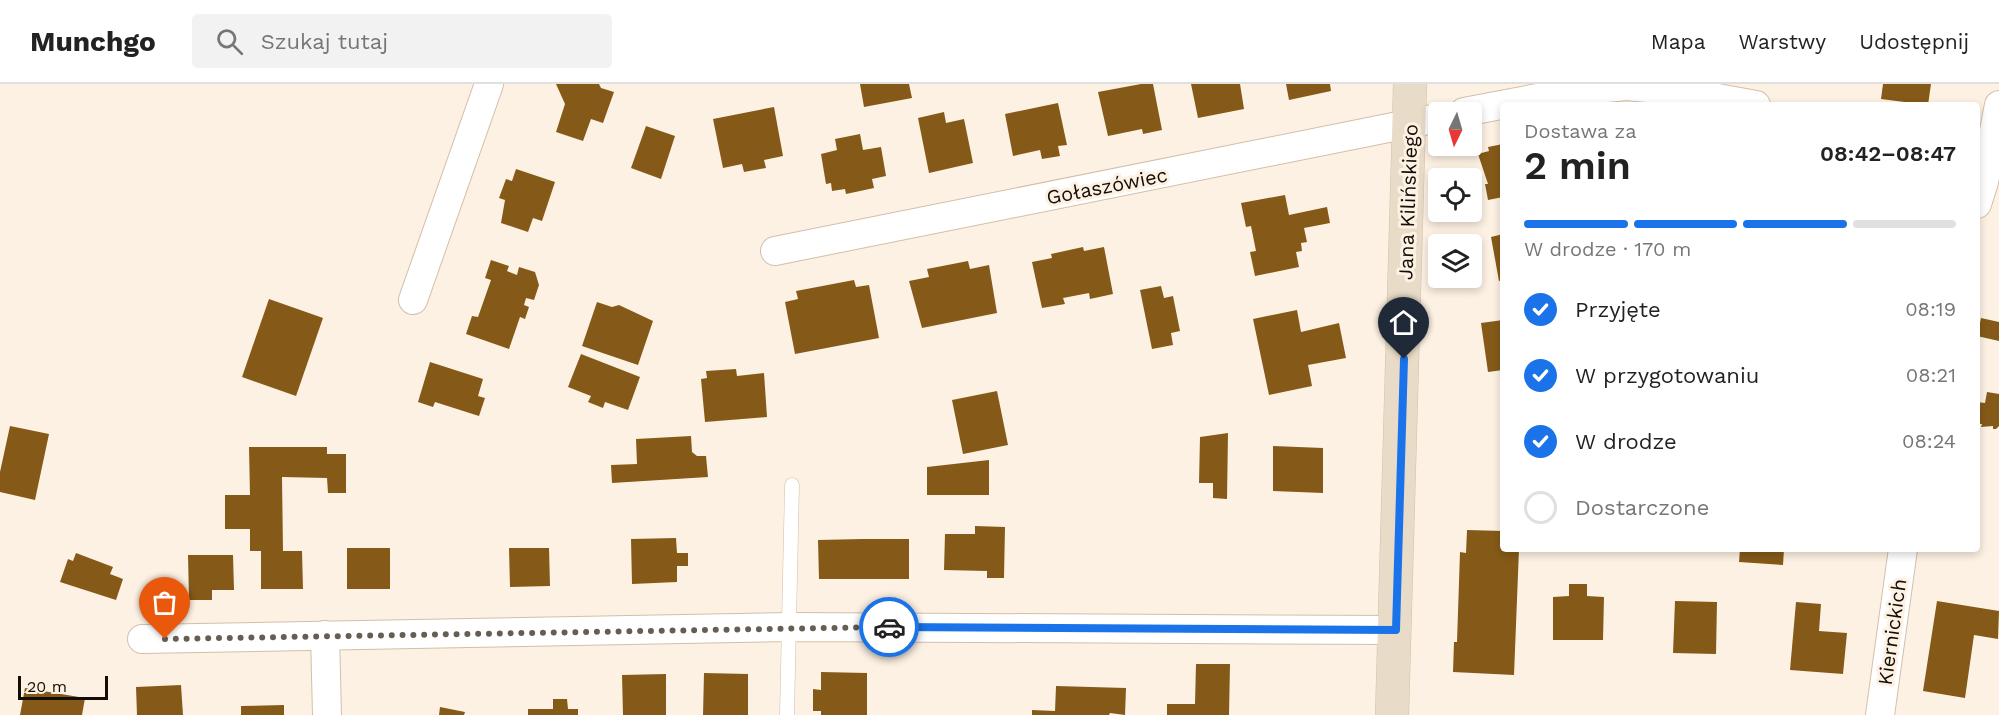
<!DOCTYPE html>
<html lang="pl">
<meta charset="utf-8">
<style>
:root{--surface:#fff;--page:#f2f2f2;--text:#222;--muted:#767676;--line:#e0e0e0;--accent:#1a73e8}
body{margin:0;font-family:"Work Sans",sans-serif;background:var(--page);color:var(--text);height:100vh;display:flex;flex-direction:column;font-size:22px;white-space:nowrap}
*{box-sizing:border-box;margin:0}
p{font-size:20px;color:var(--muted)}
.icon{flex:none;width:33px;height:33px;fill:none;stroke:currentColor;stroke-width:2;stroke-linecap:round;stroke-linejoin:round}
.map{position:relative;flex:1;overflow:hidden}
.sheet{position:absolute;left:1500px;top:18px;width:480px;height:450px;display:flex;flex-direction:column;background:var(--surface);border-radius:6px;box-shadow:0 3px 9px #0003}
.sheet>*{flex:none}
.needle{width:39px;rotate:185deg}
.controls{position:absolute;left:1428px;top:18px;display:grid;gap:12px}
.controls a{display:grid;place-items:center;width:54px;height:54px;border-radius:6px;background:var(--surface);box-shadow:0 3px 9px #0003;font-size:30px}
.scale{position:absolute;left:18px;bottom:15px;width:90px;box-sizing:border-box;padding-left:6px;border:3px solid #140d06;border-top:0;font-size:16px;line-height:21px;white-space:nowrap;color:#140d06;-webkit-text-stroke:4px #fdf1e3;paint-order:stroke}
.pin{position:absolute;display:grid;place-items:center;width:51px;height:51px;color:#fff;margin:-62px -26px;border-radius:50% 50% 50% 0;rotate:-45deg;box-shadow:0 0 6px #0007}
.pin .icon{rotate:45deg}
.courier{position:absolute;display:grid;place-items:center;width:60px;height:60px;margin:-30px;border:4px solid #1a73e8;border-radius:50%;background:#fff;color:#222;box-shadow:0 2px 8px #0007}
.headline em{font-style:normal;font-weight:600}
.headline div{display:flex;flex-direction:column-reverse}
.headline{display:flex;align-items:center;justify-content:space-between;height:102px;padding:0 24px}
h1{font-size:39px;font-weight:600;line-height:45px}
.bar{display:grid;grid-template-columns:repeat(4,1fr);gap:9px 6px;align-content:center;height:72px;padding:0 24px}
.bar i{height:8px;border-radius:4px;background:var(--line)}
.bar .active{background:var(--accent)}
.bar p{grid-column:span 4}
ol{padding:0 24px;list-style:none}
li{display:flex;align-items:center;gap:18px;height:66px}
li p{margin-inline-start:auto}
li .icon{padding:6px;border-radius:50%;background:var(--accent);color:#fff;stroke-width:4}
li:last-child{color:var(--muted)}
li i{width:33px;height:33px;border:3px solid var(--line);border-radius:50%}
header{display:flex;align-items:center;gap:36px;box-sizing:border-box;height:84px;padding:0 30px;background:var(--surface);border-bottom:2px solid var(--line)}
header strong{font-size:28px}
nav{display:flex;gap:33px;margin-inline-start:auto;font-size:21px}
.search{width:420px;height:54px;background:var(--page);display:flex;align-items:center;gap:15px;box-sizing:border-box;padding:0 21px;border-radius:6px;color:var(--muted);font-size:22px}
.map>svg:first-child{display:block}
.building{fill:#855a18}
.lines{fill:none;stroke-linecap:round;stroke-linejoin:round}
.lane-casing{stroke:#d3bfa9;stroke-width:15}
.street-casing{stroke:#d3bfa9;stroke-width:30}
.secondary-casing{stroke:#d3bfa9;stroke-width:34}
.lane{stroke:#fff;stroke-width:14}
.street{stroke:#fff;stroke-width:28}
.secondary{stroke:#e8dcc8;stroke-width:33}
.done{stroke:#665d53;stroke-width:6;stroke-dasharray:0 10.8}
.route{stroke:#1a73e8;stroke-width:8}
.labels{text-anchor:middle;stroke-width:6;stroke-linejoin:round;paint-order:stroke}
.street-label{font-size:20px;fill:#140d06;stroke:#fdf1e3}
</style>
<header>
<strong>Munchgo</strong>
<div class="search"><svg class="icon" aria-label="search" viewBox="0 0 24 24"><circle cx="10" cy="10" r="6"/><path d="M15 15l6 6"/></svg>Szukaj tutaj</div>
<nav><a>Mapa</a><a>Warstwy</a><a>Udostępnij</a></nav>
</header>
<div class="map">
<svg width="1999" height="631" viewBox="0 0 1999 631">
<rect width="100%" height="100%" fill="#fdf1e3"/>
<!-- building -->
<g class="building">
<polygon points="556,0 599,0 601,4 614,8 603,39 591,35 583,57 556,48 565,20"/>
<polygon points="860,0 909,0 912,14 864,23"/>
<polygon points="1141,0 1153,0 1162,46 1143,50 1142,45 1108,52 1098,8"/>
<polygon points="1191,0 1240,0 1244,25 1198,34"/>
<polygon points="1286,0 1330,0 1331,7 1289,16"/>
<polygon points="1883,0 1931,0 1928,21 1881,15"/>
<polygon points="1058,19 1067,61 1058,62 1060,72 1042,75 1040,66 1013,72 1005,30"/>
<polygon points="774,23 783,72 764,76 766,84 744,88 742,80 723,84 713,35"/>
<polygon points="944,28 946,39 964,35 973,79 929,89 918,34"/>
<polygon points="646,42 675,52 661,95 631,84"/>
<polygon points="860,50 863,66 881,63 886,92 872,95 874,104 846,110 845,105 832,107 831,99 826,100 821,70 837,66 835,55"/>
<polygon points="1503,60 1503,113 1488,116 1485,100 1488,100 1478,70 1489,67 1488,63"/>
<polygon points="516,85 555,98 542,137 533,134 528,148 501,139 505,116 499,114 506,95 512,97"/>
<polygon points="1285,111 1289,131 1327,123 1330,139 1304,144 1307,158 1301,159 1302,167 1296,168 1299,183 1255,192 1250,168 1256,167 1251,142 1246,143 1241,119"/>
<polygon points="1503,150 1503,196 1499,197 1491,153"/>
<polygon points="1083,163 1084,167 1104,163 1113,210 1090,215 1089,209 1063,214 1065,220 1042,224 1032,178 1052,174 1051,170"/>
<polygon points="491,176 509,182 507,187 517,191 519,183 535,188 539,201 534,216 526,214 524,221 529,223 525,235 520,233 509,265 466,250 472,232 478,233 491,196 485,194"/>
<polygon points="968,177 970,185 989,181 997,229 922,244 909,197 929,193 927,185"/>
<polygon points="854,196 856,203 869,201 879,254 795,270 785,218 798,215 796,207"/>
<polygon points="1161,202 1164,214 1173,212 1180,247 1171,249 1173,261 1152,265 1140,206"/>
<polygon points="269,215 323,234 296,312 242,293"/>
<polygon points="597,218 612,223 619,221 653,237 638,281 582,262"/>
<polygon points="1297,226 1301,248 1339,239 1346,274 1308,281 1312,302 1269,311 1253,235"/>
<polygon points="1981,234 1999,238 1999,257 1977,252"/>
<polygon points="1503,236 1503,286 1488,288 1481,239"/>
<polygon points="581,270 640,293 628,326 605,318 603,324 588,318 591,312 568,303"/>
<polygon points="430,278 483,295 478,312 485,314 479,332 435,318 433,323 418,318"/>
<polygon points="736,285 737,292 764,289 767,333 705,338 701,295 707,294 706,287"/>
<polygon points="997,307 1008,361 963,370 952,316"/>
<polygon points="1987,308 1999,310 1999,342 1996,345 1993,345 1993,342 1981,343 1982,340 1977,340 1977,318 1985,319"/>
<polygon points="10,342 49,350 35,416 0,408 0,388"/>
<polygon points="1228,349 1227,415 1213,414 1213,399 1199,399 1200,353"/>
<polygon points="691,352 692,368 697,372 706,372 708,393 612,399 611,381 637,380 636,355"/>
<polygon points="1273,362 1323,364 1323,409 1273,407"/>
<polygon points="249,363 327,363 327,370 346,370 346,409 328,409 327,394 282,393 283,467 302,467 303,505 261,505 261,467 250,467 250,445 225,445 225,411 250,411"/>
<polygon points="989,376 989,411 927,411 927,383"/>
<polygon points="975,442 1005,443 1004,494 987,494 987,487 944,486 945,450 975,450"/>
<polygon points="1467,446 1503,447 1503,465 1519,465 1514,591 1453,588 1454,558 1457,558 1460,468 1466,469"/>
<polygon points="676,454 677,469 688,469 688,482 677,482 677,498 632,500 631,455"/>
<polygon points="862,455 909,455 909,495 819,495 818,456"/>
<rect x="347" y="464" width="43" height="41"/>
<polygon points="509,464 549,464 550,502 510,503"/>
<polygon points="1740,465 1784,465 1783,481 1739,478"/>
<polygon points="76,469 113,483 110,490 123,495 116,516 60,498 68,475 73,477"/>
<polygon points="188,471 233,471 234,506 212,506 212,516 189,516"/>
<polygon points="1569,500 1587,500 1587,512 1604,513 1603,556 1553,556 1553,513 1569,512"/>
<polygon points="1675,517 1717,518 1716,570 1673,569"/>
<polygon points="1937,517 1999,527 1998,555 1974,551 1965,614 1923,607"/>
<polygon points="1796,518 1821,520 1819,547 1847,549 1843,590 1790,586"/>
<polygon points="1196,580 1230,580 1229,631 1167,631 1167,620 1195,620"/>
<polygon points="821,588 867,589 867,631 821,631 821,627 813,627 813,605 821,606"/>
<polygon points="704,589 748,590 748,631 703,631"/>
<polygon points="666,590 666,631 623,631 622,591"/>
<polygon points="181,601 183,631 137,631 136,603"/>
<polygon points="1056,602 1126,604 1125,631 1110,629 1109,631 1032,631 1032,626 1055,627"/>
<polygon points="25,604 85,614 82,631 20,631"/>
<polygon points="553,615 567,615 568,625 578,625 578,631 528,631 528,625 553,625"/>
<polygon points="284,621 284,631 241,631 241,622"/>
<polygon points="440,623 465,628 464,631 439,631"/>
</g>
<g class="lines">
<defs>
<polyline id="lane" points="787,631 792,401"/>
<g id="street">
<polyline points="1464,28 1574,7 1627,2 1679,7 1756,21"/>
<polyline points="1977,120 1984,98 1999,21"/>
<polyline points="775,167 1438,34"/>
<polyline points="413,216 489,0"/>
<polyline points="325,551 327,631"/>
<polyline points="142,555 789,543 1396,546"/>
<polyline points="1880,631 1903,465"/>
</g>
<polyline id="secondary" points="1392,631 1410,0"/>
</defs>
<!-- lane casing -->
<use href="#lane" class="lane-casing"/>
<!-- street casing -->
<use href="#street" class="street-casing"/>
<!-- secondary casing -->
<use href="#secondary" class="secondary-casing"/>
<!-- lane -->
<use href="#lane" class="lane"/>
<!-- street -->
<use href="#street" class="street"/>
<!-- secondary -->
<use href="#secondary" class="secondary"/>
</g>
<g class="lines">
<!-- done -->
<polyline class="done" points="165,555 889,543"/>
<!-- route -->
<polyline class="route" points="889,543 1396,546 1404,275"/>
</g>
<g class="labels">
<!-- street labels -->
<g class="street-label">
<text transform="translate(1107 102) rotate(-11)" y="7">Gołaszówiec</text>
<text transform="translate(1408 118) rotate(-88)" y="7">Jana Kilińskiego</text>
<text transform="translate(1892 548) rotate(-82)" y="7">Kiernickich</text>
</g>
</g>
</svg>
<div class="controls">
<a><svg class="needle" viewBox="-14 -14 28 28"><path d="M0-13l5 13h-10z" fill="#e53935"/><path d="M0 13l5-13h-10z" fill="#767676"/></svg></a>
<a><svg class="icon" aria-label="locate" viewBox="0 0 24 24"><circle cx="12" cy="12" r="6"/><path d="M12 2v4M12 18v4M2 12h4M18 12h4"/></svg></a>
<a><svg class="icon" aria-label="layers" viewBox="0 0 24 24"><path d="M12 4l9 5-9 5-9-5zM3 14l9 5 9-5"/></svg></a>
</div>
<div class="scale">20 m</div>
<div class="pin" style="left:165px;top:555px;background:#ea580c"><svg class="icon" aria-label="bag" viewBox="0 0 24 24"><path d="M5 8h14l-1 12H6zM9 8a3 3 0 0 1 6 0"/></svg></div>
<div class="pin" style="left:1404px;top:275px;background:#1f2937"><svg class="icon" aria-label="home" viewBox="0 0 24 24"><path d="M3 11l9-7 9 7M6 9v11h12V9"/></svg></div>
<div class="courier" style="left:889px;top:543px"><svg class="icon" aria-label="car" viewBox="0 0 24 24"><path d="M5 17H2v-5l4-1 3-4h7l3 4 3 1v5h-3M9 17h6M6 11h13"/><circle cx="7" cy="17" r="2"/><circle cx="17" cy="17" r="2"/></svg></div>
<section class="sheet">
<div class="headline"><div><h1>2 min</h1><p>Dostawa za</p></div><em>08:42–08:47</em></div>
<div class="bar"><i class="active"></i><i class="active"></i><i class="active"></i><i></i><p>W drodze · 170 m</p></div>
<ol>
<li><svg class="icon" aria-label="check" viewBox="0 0 24 24"><path d="M5 12l5 5 9-10"/></svg>Przyjęte<p>08:19</p></li>
<li><svg class="icon" aria-label="check" viewBox="0 0 24 24"><path d="M5 12l5 5 9-10"/></svg>W przygotowaniu<p>08:21</p></li>
<li><svg class="icon" aria-label="check" viewBox="0 0 24 24"><path d="M5 12l5 5 9-10"/></svg>W drodze<p>08:24</p></li>
<li><i></i>Dostarczone</li>
</ol>
</section>
</div>
